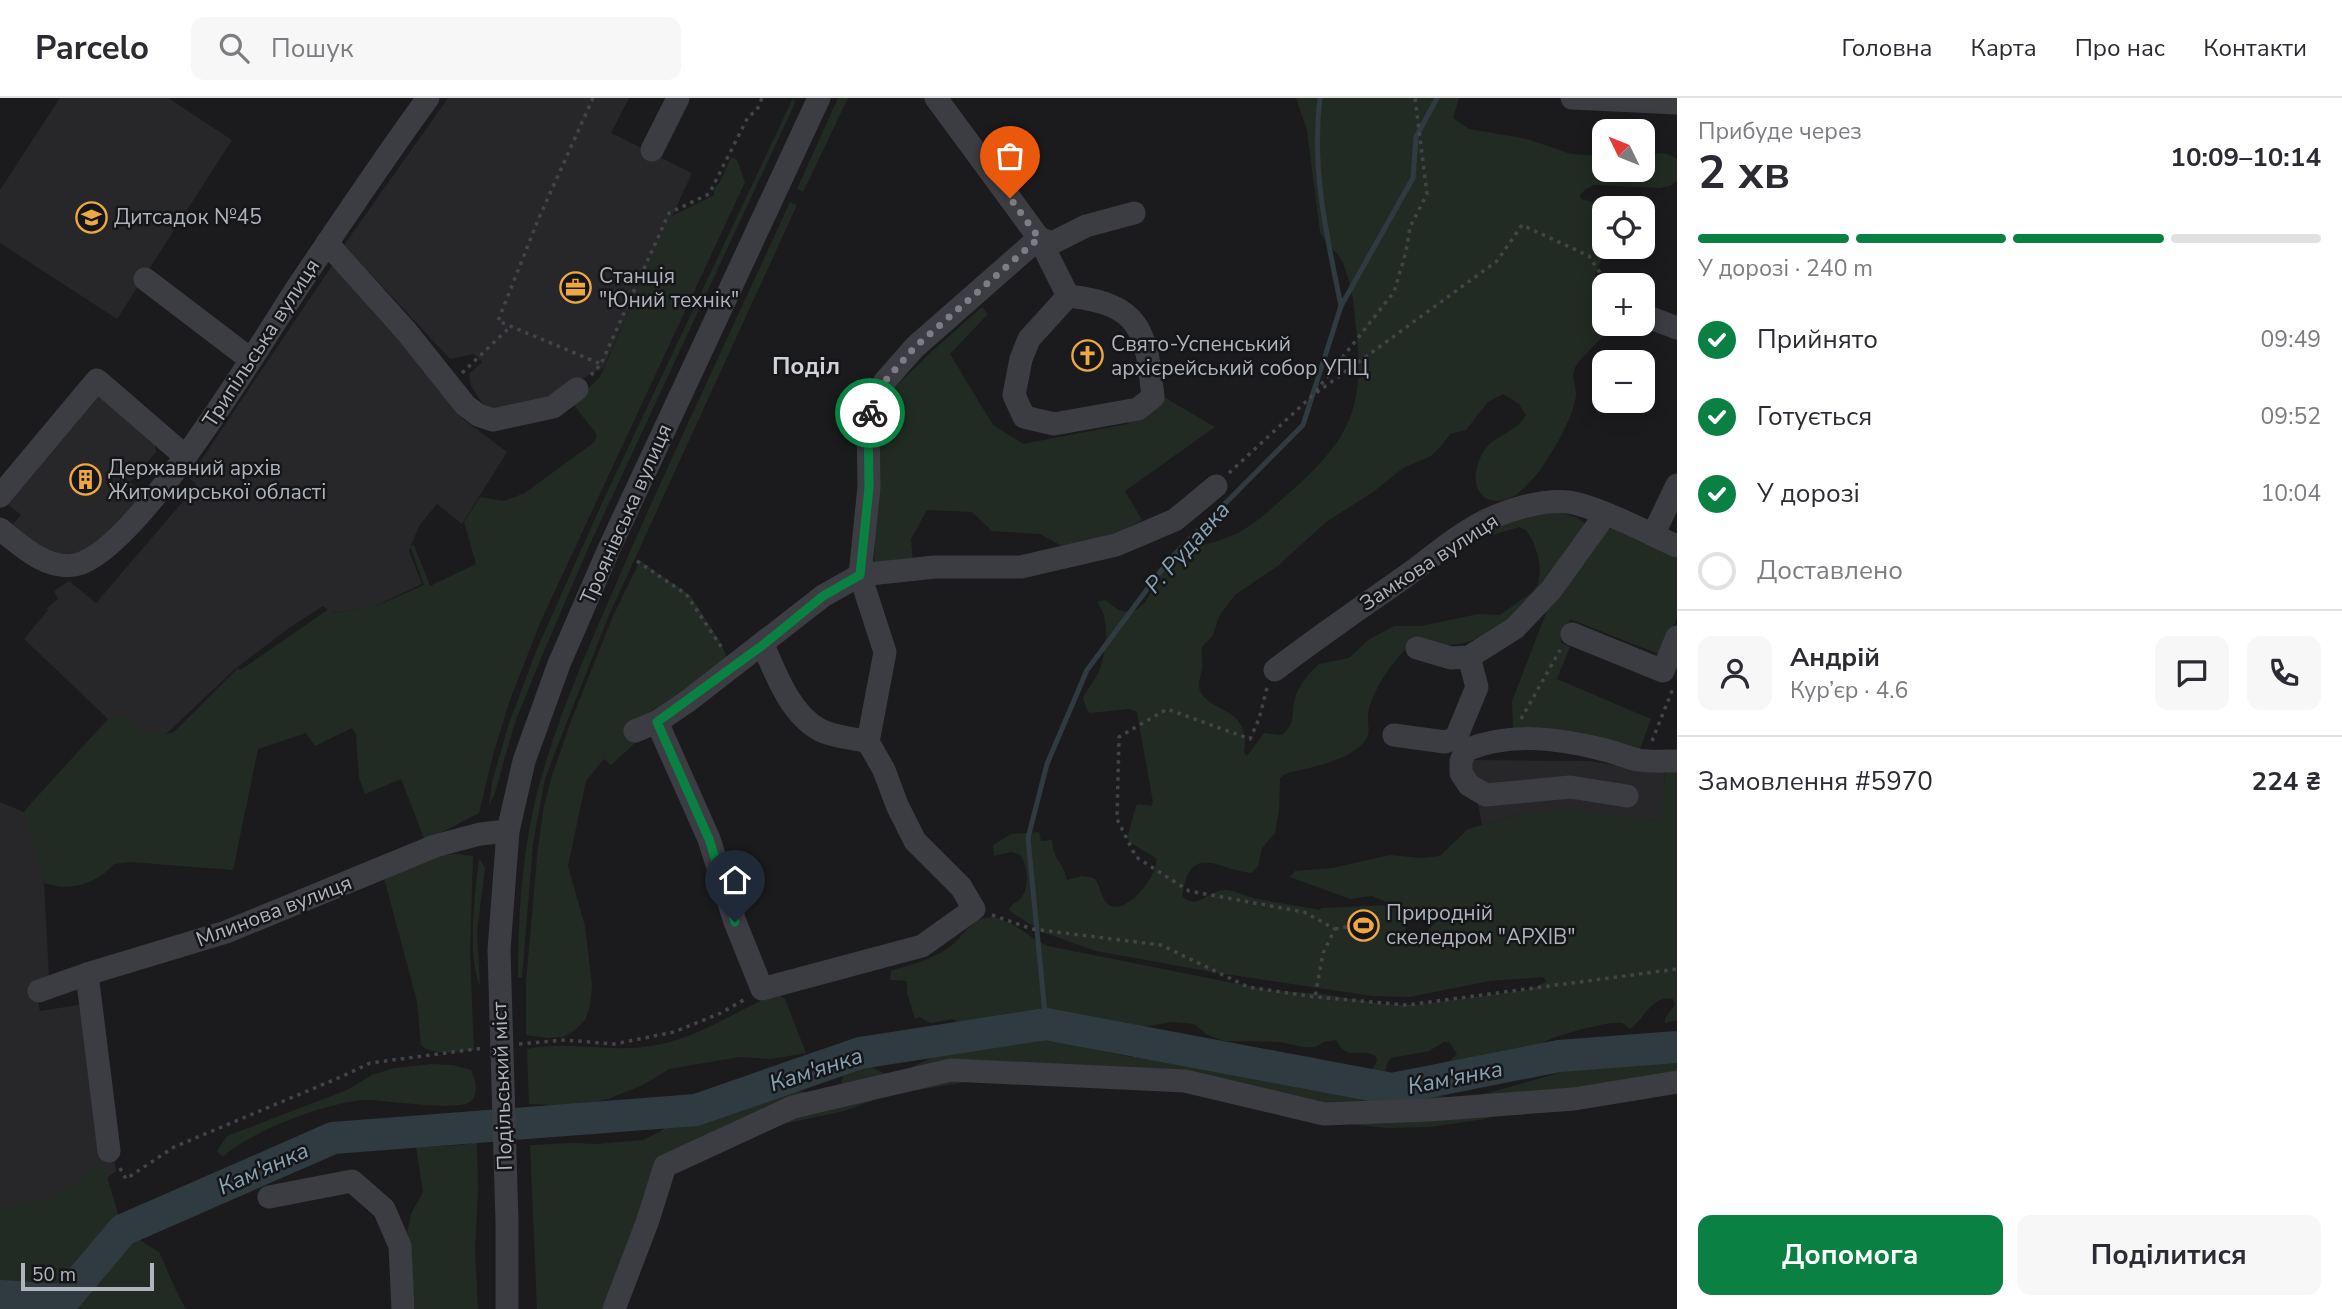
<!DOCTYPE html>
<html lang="uk">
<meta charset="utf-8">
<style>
:root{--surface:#fff;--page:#f7f7f7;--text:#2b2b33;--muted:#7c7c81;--line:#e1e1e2;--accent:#0b8043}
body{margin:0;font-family:"Nunito Sans",sans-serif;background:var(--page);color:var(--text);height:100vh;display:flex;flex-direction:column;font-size:26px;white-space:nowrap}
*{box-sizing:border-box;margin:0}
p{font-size:23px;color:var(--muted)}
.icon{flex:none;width:38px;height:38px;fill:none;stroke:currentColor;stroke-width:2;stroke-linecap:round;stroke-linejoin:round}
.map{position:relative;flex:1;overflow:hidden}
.details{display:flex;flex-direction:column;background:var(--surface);width:665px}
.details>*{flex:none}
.needle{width:46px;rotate:313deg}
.fabs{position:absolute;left:1592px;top:21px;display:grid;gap:14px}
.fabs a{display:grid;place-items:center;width:63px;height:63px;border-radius:14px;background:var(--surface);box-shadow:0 4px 18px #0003;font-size:35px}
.scale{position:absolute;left:21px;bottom:18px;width:133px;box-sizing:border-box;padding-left:7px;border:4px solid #aeb3bc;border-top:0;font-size:19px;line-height:24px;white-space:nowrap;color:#aeb3bc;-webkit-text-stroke:5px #161618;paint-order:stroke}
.pin{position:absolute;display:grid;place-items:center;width:60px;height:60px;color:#fff;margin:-72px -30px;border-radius:50% 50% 50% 0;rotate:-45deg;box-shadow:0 0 7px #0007}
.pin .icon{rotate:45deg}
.courier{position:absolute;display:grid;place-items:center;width:70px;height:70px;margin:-35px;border:5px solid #0b8043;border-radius:50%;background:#fff;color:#222;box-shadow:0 2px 9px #0007}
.head em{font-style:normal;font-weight:700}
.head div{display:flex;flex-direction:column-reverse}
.head{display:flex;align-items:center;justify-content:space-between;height:119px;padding:0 21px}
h1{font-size:46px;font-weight:700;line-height:52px}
.bar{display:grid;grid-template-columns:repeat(4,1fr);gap:10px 7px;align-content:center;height:84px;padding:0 21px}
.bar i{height:9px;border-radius:5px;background:var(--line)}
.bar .selected{background:var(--accent)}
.bar p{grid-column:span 4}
.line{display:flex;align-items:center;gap:18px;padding:0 21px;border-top:2px solid var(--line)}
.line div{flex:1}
.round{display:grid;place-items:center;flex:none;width:74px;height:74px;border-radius:14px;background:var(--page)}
ol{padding:0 21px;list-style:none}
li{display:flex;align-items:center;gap:21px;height:77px}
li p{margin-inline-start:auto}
li .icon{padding:7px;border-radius:50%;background:var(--accent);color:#fff;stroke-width:4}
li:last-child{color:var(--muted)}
li i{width:38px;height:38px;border:4px solid var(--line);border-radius:50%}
.cta{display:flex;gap:14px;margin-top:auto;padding:14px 21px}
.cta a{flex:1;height:80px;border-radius:14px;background:var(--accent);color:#fff;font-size:28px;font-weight:700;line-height:80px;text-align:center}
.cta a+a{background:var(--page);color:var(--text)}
header{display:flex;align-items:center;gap:42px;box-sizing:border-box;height:98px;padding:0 35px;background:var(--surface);border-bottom:2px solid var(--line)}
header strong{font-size:33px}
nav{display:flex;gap:38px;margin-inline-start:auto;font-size:24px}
.search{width:490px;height:63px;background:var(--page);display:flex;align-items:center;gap:18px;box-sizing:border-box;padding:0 24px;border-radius:14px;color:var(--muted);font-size:26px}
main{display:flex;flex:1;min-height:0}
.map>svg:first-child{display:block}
.built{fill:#27272a}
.green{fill:#222b23;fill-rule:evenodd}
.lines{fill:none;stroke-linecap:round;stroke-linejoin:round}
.stream{stroke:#303b41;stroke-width:5}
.river{stroke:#303b41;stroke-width:32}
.path{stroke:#424449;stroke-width:3.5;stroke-dasharray:3.5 5;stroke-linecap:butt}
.minor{stroke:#3c3d42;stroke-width:23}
.done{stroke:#7b7e84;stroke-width:7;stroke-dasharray:0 12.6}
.route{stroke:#0b8043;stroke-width:9}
.labels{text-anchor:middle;stroke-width:5;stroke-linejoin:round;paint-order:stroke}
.poi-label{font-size:21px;fill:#aeb3bc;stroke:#161618;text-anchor:start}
.street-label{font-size:21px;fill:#aeb3bc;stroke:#161618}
.water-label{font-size:23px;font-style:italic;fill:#86a3b5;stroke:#161618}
.quarter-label{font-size:24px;font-weight:bold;fill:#cfd2d8;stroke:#161618}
</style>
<header>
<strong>Parcelo</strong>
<div class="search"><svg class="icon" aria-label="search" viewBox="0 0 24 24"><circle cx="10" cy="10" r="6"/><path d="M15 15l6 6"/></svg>Пошук</div>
<nav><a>Головна</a><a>Карта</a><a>Про нас</a><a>Контакти</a></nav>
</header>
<main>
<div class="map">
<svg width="1677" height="1211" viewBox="0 0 1677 1211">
<rect width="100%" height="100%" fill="#1b1b1d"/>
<!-- built -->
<g class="built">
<polygon points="60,0 168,0 232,42 117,221 0,145 0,92"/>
<polygon points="448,0 629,0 611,35 692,75 603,270 567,288 545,303 489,315 471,288 469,276 482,264 474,256 450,261 344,147"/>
<polygon points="333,166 425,268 463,321 507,354 462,426 437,406 419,428 409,453 422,486 373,509 331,515 323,508 289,530 235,571 145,656 24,541 48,512 47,510 58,501 54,493 69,483 96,505 185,401 196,386 189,380"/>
<polygon points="100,295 155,345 156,354 130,384 143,395 142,400 93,448 73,458 45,453 12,427 21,417 4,403"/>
<polygon points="1470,662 1589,663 1665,675 1662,722 1520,716 1482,727"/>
<polygon points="0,704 26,715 44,785 49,878 35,891 40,913 92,905 116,1073 47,1127 0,1130"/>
</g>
<!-- green -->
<g class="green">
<polygon points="793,0 795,5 590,446 544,553 515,624 494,698 489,707 492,684 509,625 537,551 602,405"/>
<polygon points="838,0 848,0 803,94 797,91"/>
<path d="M1296,0H1459L1453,20L1469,31L1527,41L1571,56L1605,58V72H1643V57C1656,55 1666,53 1677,61V83L1670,88L1660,90L1594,87L1586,91L1580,97L1581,101L1608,108L1605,110L1601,131L1605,136V149H1609C1598,167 1585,187 1605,206V226H1611C1603,243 1581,256 1574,272C1571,281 1577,290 1576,298C1573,320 1551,358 1537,376C1531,383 1522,393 1514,398C1491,411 1470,397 1477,370C1486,333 1510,343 1526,317L1519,306L1503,296L1488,304L1466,332L1450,336L1443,346L1431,358L1403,370L1373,394L1326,424L1279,467L1235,497L1219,518L1213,537L1202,549C1201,557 1203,564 1202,571C1201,578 1197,586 1200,593C1212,617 1251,607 1244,655L1247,658L1264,635L1282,637C1296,626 1291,615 1295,600C1299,587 1309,575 1319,566L1349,560L1368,542L1394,528H1421L1478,516L1500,517L1531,495L1538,486L1540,473L1538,458L1533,443L1526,432L1519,429L1493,437L1488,434C1495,430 1503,423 1512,420C1532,412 1571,410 1586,427C1556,474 1518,535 1458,546C1444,548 1428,546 1414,545C1397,554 1368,598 1368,618C1367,628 1372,635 1364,644C1350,660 1325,666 1305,671C1295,674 1288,672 1280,680L1279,712L1275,735L1262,750L1258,768L1252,775C1221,774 1191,741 1182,798C1197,814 1210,790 1227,792C1236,793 1245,798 1254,800C1276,805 1298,808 1320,812L1321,810L1394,807L1372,798L1350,801L1290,779L1295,773L1332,770L1390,757L1421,760L1440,758L1468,731L1520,716L1569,711L1632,720L1661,722L1666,667L1677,668V922L1665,925V920L1675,907L1673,901C1653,896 1645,920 1630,931C1627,929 1625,926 1622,925C1612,922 1549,938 1541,946C1532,954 1534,966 1520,970L1512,961C1485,958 1472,962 1448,970L1447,965L1457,956L1450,945L1444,944L1429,953L1391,960L1387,965L1385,975L1375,977L1373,970L1377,962L1376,958C1356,948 1349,965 1336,942L1324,944L1315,949H1303L1280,944L1223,943L1206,936L1194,926L1172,924L1115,934L1085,923L1052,916L1036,915L965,927H961L953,921L930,925L919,919L915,921L907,895V883L890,882L891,873C910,867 930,862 947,851C966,838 973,813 1000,821C1017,826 1031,841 1048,848L1268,892L1322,896L1382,906L1416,907L1526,892L1539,888L1546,883L1543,879L1490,883L1409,899L1373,898L1212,874L1096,853L1042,834L1011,814L1009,811C1013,804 1017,805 1021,800C1030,789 1028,765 1019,756L1011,754L994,758L993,747L1011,736L1039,734L1041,743L1052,742C1053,762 1064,766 1067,782L1082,778L1094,780C1101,787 1101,804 1111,808C1129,815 1160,775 1156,760L1129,744L1128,737L1136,708L1139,706L1151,708L1153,704L1137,614L1129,611L1090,615L1087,612L1083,600C1088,590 1096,581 1100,571C1106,553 1111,522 1098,506L1099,503L1105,502C1111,505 1115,512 1122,513C1154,520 1154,468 1171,459C1191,447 1216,446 1236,436C1256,426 1271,411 1287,397C1348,343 1366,313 1356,230C1354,215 1354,198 1349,183C1347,177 1345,169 1342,163C1336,152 1325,146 1320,134L1307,32ZM1447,809L1452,812L1454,818C1448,820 1442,820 1437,824C1422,835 1412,854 1392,845L1406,844L1405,811L1422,817Z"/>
<path d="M731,59L737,62L745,84L540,525L510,602L494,653L479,715L425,743L401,681L365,696L359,680L356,636L352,630L315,648L306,635L258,651L233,772L130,764L114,766C97,786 69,794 44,785L24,713L107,622L115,617H121C139,628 154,644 175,633L238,570L240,572L245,569L329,511L334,515L376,508L424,487L410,448L414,447L430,488L476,466L464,424L480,399L504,403L525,395L593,345L597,339L595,334L573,306L600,279L670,119L714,97V91L720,84Z"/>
<path d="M790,104L797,107L609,517L557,649L545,681L533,746L522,879L518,880C518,819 522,754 537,695C557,618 591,544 622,472C676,348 734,227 790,104Z"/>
<polygon points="982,209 988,216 950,256 993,327 1023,346 1127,326 1160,297 1215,329 1125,393 1142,422 1112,438 1069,452 1040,436 992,433 972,414 927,412 911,441 913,465 874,469 879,323 894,290 931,254"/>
<polygon points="1614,430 1677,457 1677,520 1661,557 1570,521 1560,544 1570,549 1557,581 1651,621 1639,654 1516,633 1513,629 1512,603 1552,500 1606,431"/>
<polygon points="640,463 690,497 721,545 727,560 611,667 604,661 586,683 568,768 585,828 592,888 590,908 585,922 574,933 563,939 548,940 526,937 526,884 538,749 544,708 551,681 571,623 613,518"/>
<path d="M456,756L473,758L470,854L474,952C458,953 433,959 421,947L417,903L384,780L443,757Z"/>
<path d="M479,760L485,770L477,834L480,888C467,858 475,794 479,760Z"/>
<path d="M777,896L785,901L806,955L771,961L740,959L669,971L643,987L608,1001L578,1008L529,1006L527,951C569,942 609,955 651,948C698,941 734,913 777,896Z"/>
<path d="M1044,940L1131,959L1238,960L1244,965L1243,973L1251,966L1255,965L1270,973L1286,975L1292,980L1318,983L1338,982L1372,989L1385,988L1399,981L1401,988L1407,993L1453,1000L1488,995L1580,969L1618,966L1648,955L1677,950V989L1502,1015L1485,1021L1430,1029L1387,1030L1358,1027L1186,991L973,983L888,997L844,1013L760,1031L679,1064L614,1211H537L530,1047L572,1045L597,1046L643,1042L661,1033L690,1002L702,995L728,998L761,991L810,994L841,989C845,973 841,969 860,964C872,967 882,979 896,976C909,972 931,958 946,954C972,945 1016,941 1044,940Z"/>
<path d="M432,966L453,967L471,972C475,980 479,996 471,1003C457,1015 386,1001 364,1002C325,1005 254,1032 225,1057L222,1058L217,1053L227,1038L347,992L372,977L394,970Z"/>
<polygon points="477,1044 478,1092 475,1153 478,1211 415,1211 407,1136 411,1116 423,1094 416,1049 462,1047"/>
<polygon points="102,1062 123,1132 159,1154 179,1199 186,1211 0,1211 0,1110 55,1100"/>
</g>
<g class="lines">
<!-- stream -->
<g class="stream">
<path d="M1320,0C1311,71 1327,139 1341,208"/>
<polyline points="1046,926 1028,740 1047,666 1087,572 1169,462 1303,327 1341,208 1413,80 1416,39 1437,0"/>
</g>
<!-- river -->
<polyline class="river" points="0,1198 64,1202 123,1132 333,1040 696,1012 860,955 1046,926 1392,991 1559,958 1677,949"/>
<!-- path -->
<g class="path">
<polyline points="593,0 538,122 498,223 601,266"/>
<polyline points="462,275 511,228"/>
<polyline points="591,277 601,266 669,115 709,96 748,19 757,12 762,0"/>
<polyline points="1316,293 1394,194 1406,154 1410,129 1427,96 1415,0"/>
<polyline points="1229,375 1312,298 1497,163 1522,127 1589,158 1608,187"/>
<polyline points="637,463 686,496 724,553"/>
<polyline points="1267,590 1259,621 1250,641 1167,611 1119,639 1117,721 1136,759 1189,793 1304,814 1335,831 1323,855 1315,899"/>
<polyline points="1521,621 1560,552"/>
<polyline points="1652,643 1674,588"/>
<polyline points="992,817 1032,831 1161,847 1248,889 1315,899 1407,907 1677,871"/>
<polyline points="1335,831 1377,823"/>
<polyline points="519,946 565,942 614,946 674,934 721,915 747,900"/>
<polyline points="120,1070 126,1081 174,1049 343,978 370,965 484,950"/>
</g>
<!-- minor -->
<g class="minor">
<polyline points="1572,0 1677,5"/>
<polyline points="652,52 678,0"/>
<path d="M1039,140L1068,198L1029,241L1021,261L1014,297L1024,319L1054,326L1138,311L1153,299C1146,232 1141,206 1068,198"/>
<polyline points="1039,140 1052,145 1086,128 1134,115"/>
<polyline points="327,145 406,233 465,307 478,317 493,322 553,309 577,291"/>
<polyline points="145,181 250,261"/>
<polyline points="1643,217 1677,230"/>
<polyline points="0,398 97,282 186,359"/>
<path d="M0,431C20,447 46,472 75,467C137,455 263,241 301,184C343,122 384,60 428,0"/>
<polyline points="1653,437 1677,387"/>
<polyline points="1572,536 1663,573 1677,539"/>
<path d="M763,547C776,576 790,616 820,632C833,639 853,640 868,644"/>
<polyline points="1417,550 1451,560 1469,559 1515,530 1551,492 1605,417"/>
<path d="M1275,572C1318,539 1362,509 1406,478C1431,460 1457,437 1485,423C1508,412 1542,401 1568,404C1597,408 1648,435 1677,448"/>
<polyline points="657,624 709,741 735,824 762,891 922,848 974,811 961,789 915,743 897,707 884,672 868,644 885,554 860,477 869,389 868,319 885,283 915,249 1039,140 936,0"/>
<polyline points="635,633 657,624 688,603 823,498 860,477 935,469 1021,469 1116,447 1175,422 1216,388"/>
<polyline points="1394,637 1445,644 1456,640 1477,589 1469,559"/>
<path d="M1627,698L1570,689L1486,697L1469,687L1461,675V663L1466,652C1510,634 1557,640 1601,651C1614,654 1626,659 1638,662C1651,664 1665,663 1677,663"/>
<polyline points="87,876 109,1053"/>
<polyline points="39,893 87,876 226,834 435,748 480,736 508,733"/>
<polyline points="269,1099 352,1083 384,1111 400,1148 403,1211"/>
<polyline points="507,1211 507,1124 499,852 508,733 524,663 559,566 608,453 819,0"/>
<polyline points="614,1211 647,1125 665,1068 793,1009 951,972 1185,983 1324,1016 1429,1012 1574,1001 1677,984"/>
</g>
</g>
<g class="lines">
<!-- done -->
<polyline class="done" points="870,315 885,283 915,249 1039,140 1010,100"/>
<!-- route -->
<polyline class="route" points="735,824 709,741 657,624 763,547 823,498 860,477 869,389 868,319 870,315"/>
</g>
<!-- icons -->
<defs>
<symbol id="school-ring" viewBox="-11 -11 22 22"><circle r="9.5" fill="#161618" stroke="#eea841" stroke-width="1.5"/><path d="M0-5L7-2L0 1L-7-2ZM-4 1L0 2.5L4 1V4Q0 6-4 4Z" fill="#eea841"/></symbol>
<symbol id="office-ring" viewBox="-11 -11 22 22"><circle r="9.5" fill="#161618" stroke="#eea841" stroke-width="1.5"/><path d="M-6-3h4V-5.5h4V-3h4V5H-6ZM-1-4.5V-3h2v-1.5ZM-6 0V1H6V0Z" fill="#eea841"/></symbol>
<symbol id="church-ring" viewBox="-11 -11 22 22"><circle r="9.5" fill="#161618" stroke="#eea841" stroke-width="1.5"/><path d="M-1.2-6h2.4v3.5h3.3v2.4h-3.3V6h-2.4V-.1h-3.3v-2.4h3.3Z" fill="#eea841"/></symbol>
<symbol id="building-ring" viewBox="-11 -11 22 22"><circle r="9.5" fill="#161618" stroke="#eea841" stroke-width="1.5"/><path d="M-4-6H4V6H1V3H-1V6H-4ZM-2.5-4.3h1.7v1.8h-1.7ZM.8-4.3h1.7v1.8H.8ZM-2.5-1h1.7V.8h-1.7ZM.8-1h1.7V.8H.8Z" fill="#eea841"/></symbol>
<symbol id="stadium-ring" viewBox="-11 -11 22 22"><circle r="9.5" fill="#161618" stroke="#eea841" stroke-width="1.5"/><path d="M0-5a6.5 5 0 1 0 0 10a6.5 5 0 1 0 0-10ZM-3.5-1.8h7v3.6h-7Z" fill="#eea841"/></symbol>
</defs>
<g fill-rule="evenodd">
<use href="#school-ring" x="74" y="102" width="35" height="35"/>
<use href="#office-ring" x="558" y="172" width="35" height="35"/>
<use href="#church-ring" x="1070" y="240" width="35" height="35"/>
<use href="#building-ring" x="68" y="364" width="35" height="35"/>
<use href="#stadium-ring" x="1346" y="810" width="35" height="35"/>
</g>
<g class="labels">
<!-- poi labels -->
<g class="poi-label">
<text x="114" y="126">Дитсадок №45</text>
<text x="599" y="185">Станція<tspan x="599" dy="24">"Юний технік"</tspan></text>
<text x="1111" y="253">Свято-Успенський<tspan x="1111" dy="24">архієрейський собор УПЦ</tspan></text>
<text x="108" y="377">Державний архів<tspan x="108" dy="24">Житомирської області</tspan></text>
<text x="1386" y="822">Природній<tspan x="1386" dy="24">скеледром "АРХІВ"</tspan></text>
</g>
<!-- street labels -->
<g class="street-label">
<text transform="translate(261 245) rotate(-57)" y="7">Трипільська вулиця</text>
<text transform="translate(626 416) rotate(-66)" y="7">Троянівська вулиця</text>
<text transform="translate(1429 464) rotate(-33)" y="7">Замкова вулиця</text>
<text transform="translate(274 813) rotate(-21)" y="7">Млинова вулиця</text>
<text transform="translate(502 988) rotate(-92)" y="7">Подільський міст</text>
</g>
<!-- water labels -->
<g class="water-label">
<text transform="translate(1187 449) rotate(-48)" y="8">Р. Рудавка</text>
<text transform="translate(816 971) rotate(-18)" y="8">Кам'янка</text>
<text transform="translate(1455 979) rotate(-11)" y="8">Кам'янка</text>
<text transform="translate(263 1070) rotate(-24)" y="8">Кам'янка</text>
</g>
<!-- quarter labels -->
<g class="quarter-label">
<text x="806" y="276">Поділ</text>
</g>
</g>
</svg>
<div class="fabs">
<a><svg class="needle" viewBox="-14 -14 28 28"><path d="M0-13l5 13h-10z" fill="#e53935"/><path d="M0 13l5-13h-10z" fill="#7c7c81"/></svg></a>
<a><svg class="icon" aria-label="locate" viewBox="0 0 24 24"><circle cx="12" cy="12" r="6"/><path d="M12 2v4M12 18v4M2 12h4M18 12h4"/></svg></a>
<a>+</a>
<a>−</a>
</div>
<div class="scale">50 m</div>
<div class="pin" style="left:1010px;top:100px;background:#ea580c"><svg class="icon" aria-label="bag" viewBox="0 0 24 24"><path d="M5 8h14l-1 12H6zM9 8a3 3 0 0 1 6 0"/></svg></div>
<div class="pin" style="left:735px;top:824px;background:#1f2937"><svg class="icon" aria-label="home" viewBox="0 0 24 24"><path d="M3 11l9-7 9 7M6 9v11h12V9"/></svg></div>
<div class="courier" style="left:870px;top:315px"><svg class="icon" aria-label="bike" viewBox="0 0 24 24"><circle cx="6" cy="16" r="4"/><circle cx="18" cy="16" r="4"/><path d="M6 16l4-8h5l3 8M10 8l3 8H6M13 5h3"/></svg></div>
</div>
<section class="details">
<div class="head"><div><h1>2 хв</h1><p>Прибуде через</p></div><em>10:09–10:14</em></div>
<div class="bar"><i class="selected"></i><i class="selected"></i><i class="selected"></i><i></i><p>У дорозі · 240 m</p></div>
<ol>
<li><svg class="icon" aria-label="check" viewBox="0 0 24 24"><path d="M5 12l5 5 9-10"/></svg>Прийнято<p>09:49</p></li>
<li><svg class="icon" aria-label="check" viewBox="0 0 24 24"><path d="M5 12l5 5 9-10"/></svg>Готується<p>09:52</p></li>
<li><svg class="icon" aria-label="check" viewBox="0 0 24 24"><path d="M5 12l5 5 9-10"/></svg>У дорозі<p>10:04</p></li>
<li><i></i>Доставлено</li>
</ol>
<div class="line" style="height:126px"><a class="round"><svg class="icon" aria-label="person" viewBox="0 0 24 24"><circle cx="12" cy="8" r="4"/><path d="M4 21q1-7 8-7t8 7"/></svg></a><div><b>Андрій</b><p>Кур’єр · 4.6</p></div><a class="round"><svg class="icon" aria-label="chat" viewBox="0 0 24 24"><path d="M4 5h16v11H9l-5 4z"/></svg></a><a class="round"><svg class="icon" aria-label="phone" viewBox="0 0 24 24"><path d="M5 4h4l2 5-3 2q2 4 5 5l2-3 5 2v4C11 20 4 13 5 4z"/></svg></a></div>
<div class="line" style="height:91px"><div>Замовлення #5970</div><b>224 ₴</b></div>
<div class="cta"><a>Допомога</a><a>Поділитися</a></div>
</section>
</main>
